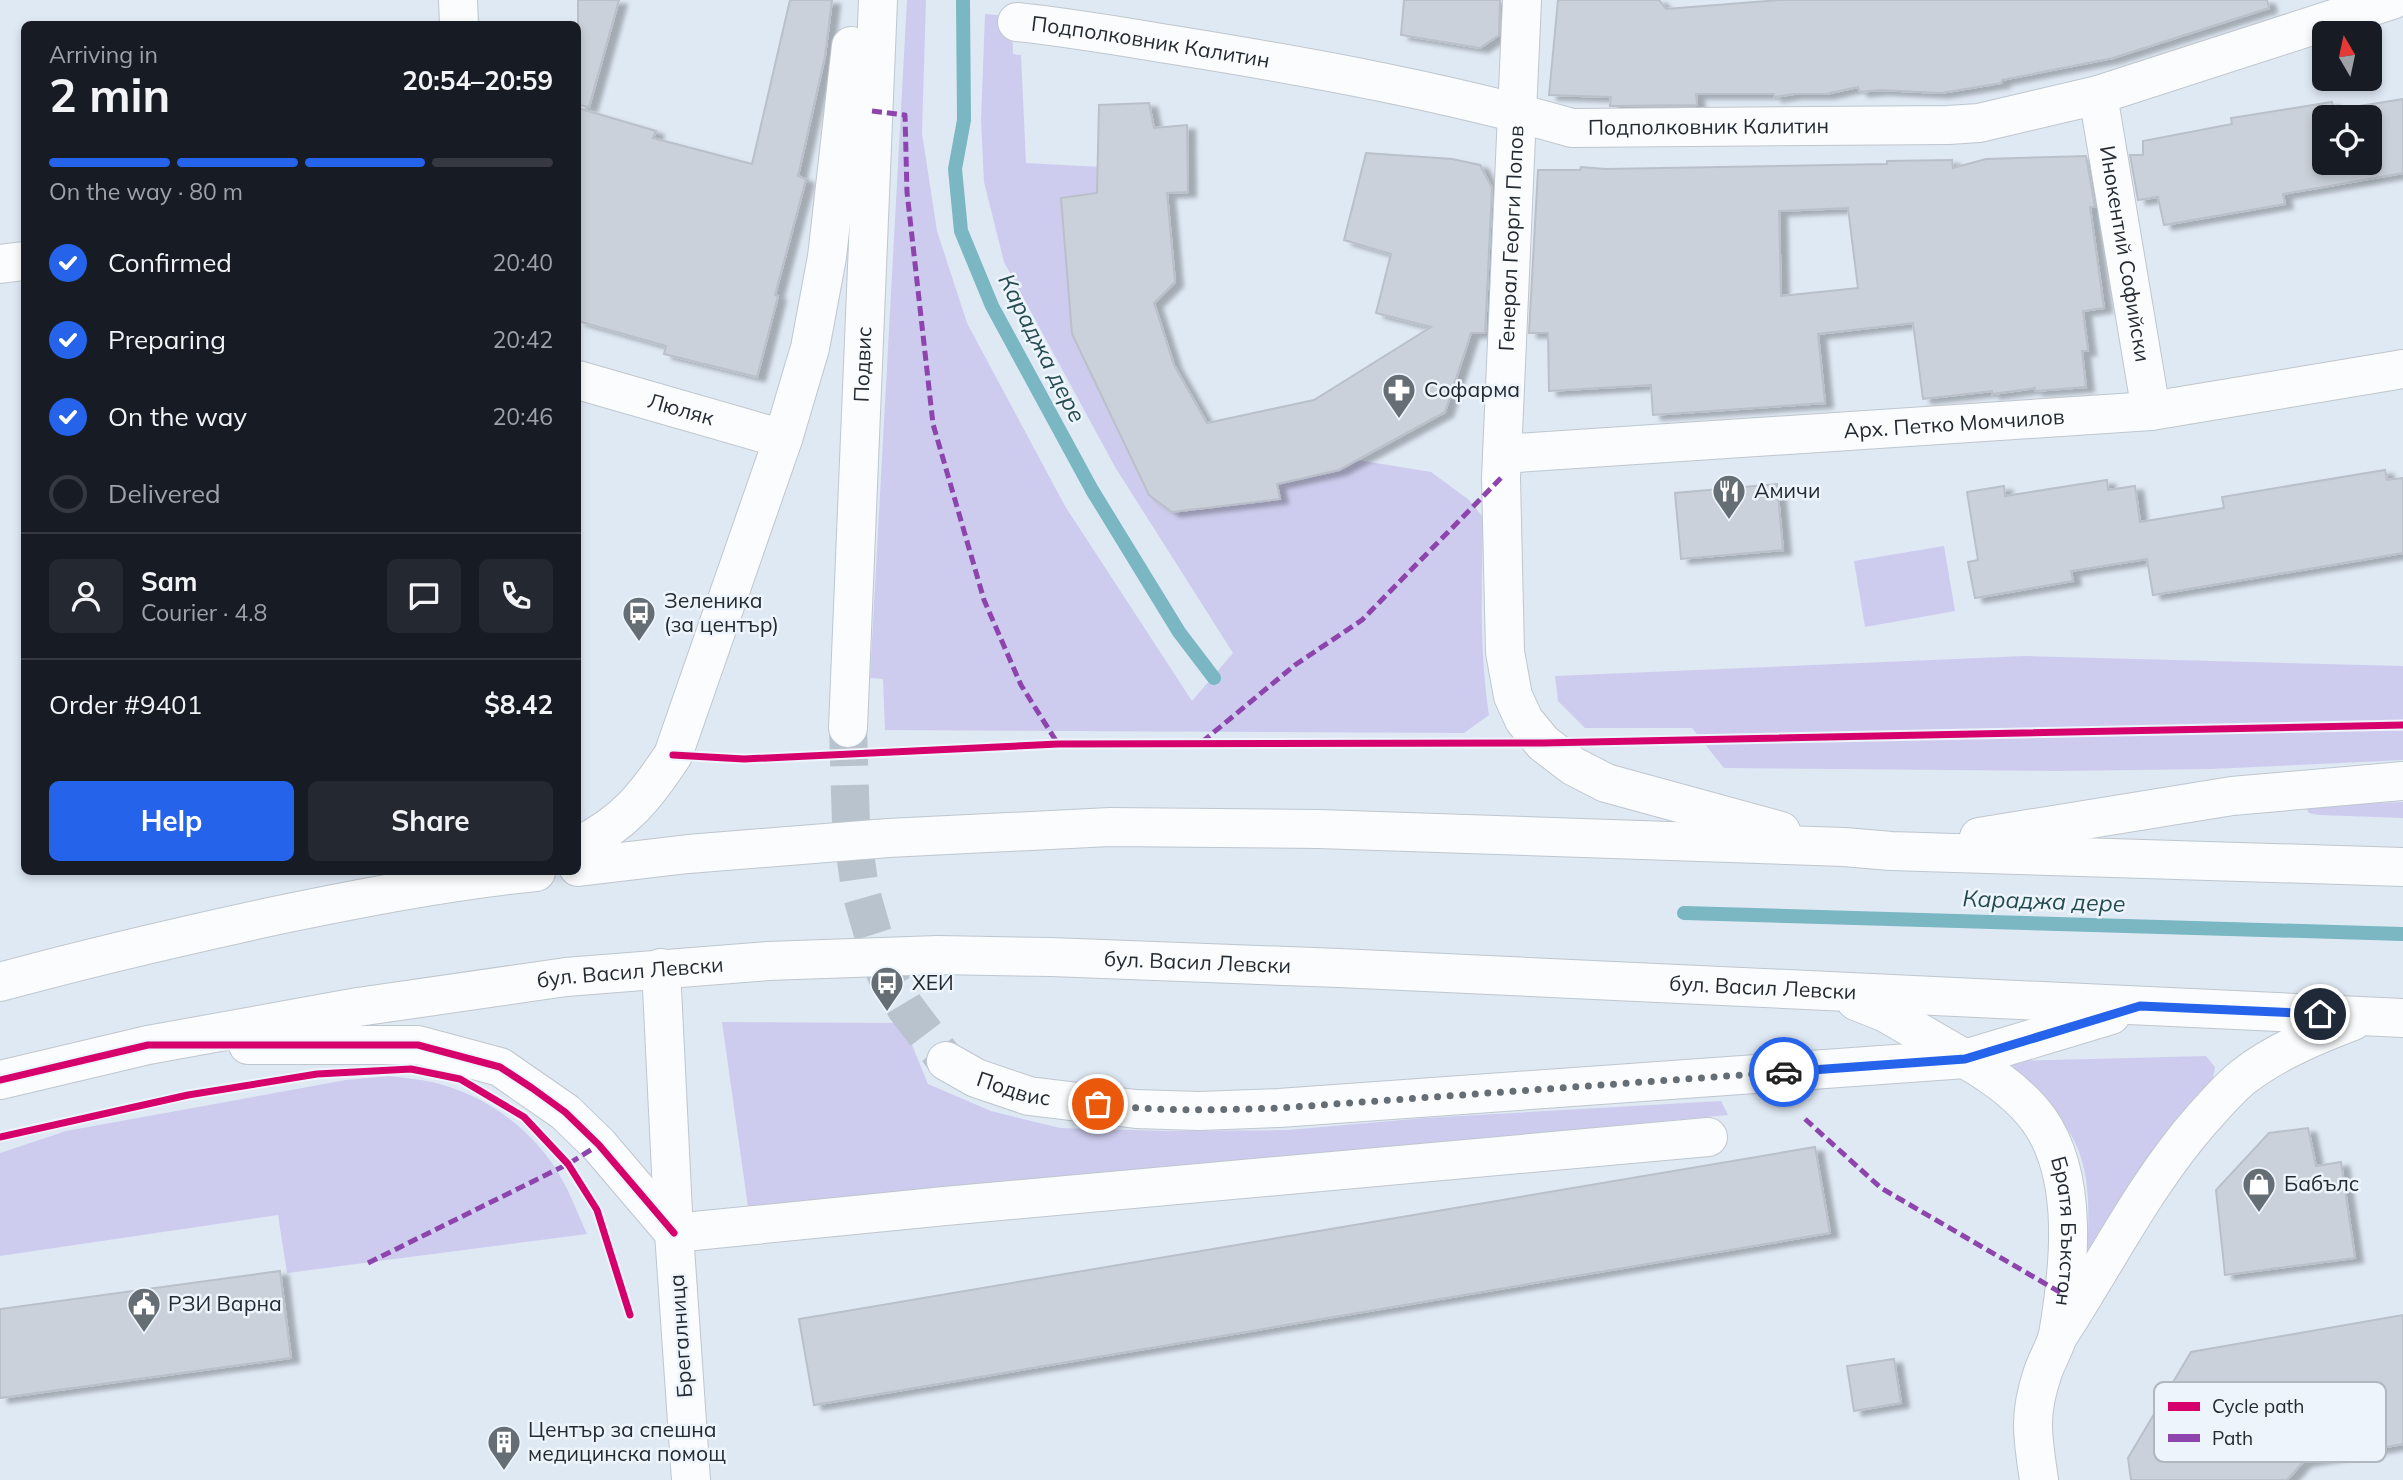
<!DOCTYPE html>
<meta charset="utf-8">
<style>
:root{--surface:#171b24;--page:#242831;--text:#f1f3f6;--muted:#9ea1a6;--line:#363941;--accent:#2563eb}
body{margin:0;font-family:Mulish,sans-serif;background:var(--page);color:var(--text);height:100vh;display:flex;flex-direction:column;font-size:26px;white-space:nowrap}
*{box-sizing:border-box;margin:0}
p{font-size:23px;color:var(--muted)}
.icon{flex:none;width:38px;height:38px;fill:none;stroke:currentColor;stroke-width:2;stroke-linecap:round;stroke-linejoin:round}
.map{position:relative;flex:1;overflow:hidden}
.details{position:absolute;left:21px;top:21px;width:560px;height:854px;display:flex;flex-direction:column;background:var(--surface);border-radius:10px;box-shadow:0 4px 10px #0003}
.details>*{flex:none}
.needle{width:46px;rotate:351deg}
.buttons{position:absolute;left:2312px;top:21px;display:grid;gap:14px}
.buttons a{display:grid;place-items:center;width:70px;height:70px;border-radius:10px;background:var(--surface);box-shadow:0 4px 10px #0003;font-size:35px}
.pin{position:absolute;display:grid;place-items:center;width:60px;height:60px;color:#fff;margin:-30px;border:4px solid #fff;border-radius:50%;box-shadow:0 2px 7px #0007}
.courier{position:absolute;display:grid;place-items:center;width:70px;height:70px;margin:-35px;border:5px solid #2563eb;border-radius:50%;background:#fff;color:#222;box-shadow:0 2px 9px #0007}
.headline em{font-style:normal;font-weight:700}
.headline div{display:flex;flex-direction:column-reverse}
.headline{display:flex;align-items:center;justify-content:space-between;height:119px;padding:0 28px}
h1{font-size:46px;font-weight:700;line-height:52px}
.bar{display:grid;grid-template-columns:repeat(4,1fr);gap:10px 7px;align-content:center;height:84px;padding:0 28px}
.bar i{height:9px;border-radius:5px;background:var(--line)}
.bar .active{background:var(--accent)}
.bar p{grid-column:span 4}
.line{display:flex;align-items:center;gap:18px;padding:0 28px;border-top:2px solid var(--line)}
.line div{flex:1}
.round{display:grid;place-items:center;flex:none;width:74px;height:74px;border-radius:10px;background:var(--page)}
ol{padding:0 28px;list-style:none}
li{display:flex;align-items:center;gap:21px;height:77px}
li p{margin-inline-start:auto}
li .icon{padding:7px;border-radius:50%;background:var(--accent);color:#fff;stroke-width:4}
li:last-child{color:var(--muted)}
li i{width:38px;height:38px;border:4px solid var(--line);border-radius:50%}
.button{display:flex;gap:14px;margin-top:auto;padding:14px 28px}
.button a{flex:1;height:80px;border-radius:10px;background:var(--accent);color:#fff;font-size:28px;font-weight:700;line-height:80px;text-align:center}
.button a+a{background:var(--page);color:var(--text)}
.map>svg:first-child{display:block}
.green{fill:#cdccee}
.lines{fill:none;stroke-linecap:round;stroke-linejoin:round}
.stream{stroke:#7ab7c3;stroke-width:14}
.building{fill:#cbd1da;stroke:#bac0c9;stroke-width:2;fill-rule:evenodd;filter:url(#shadow)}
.minor-tunnel{stroke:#b9c3cd;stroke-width:38;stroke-dasharray:38 19;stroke-linecap:butt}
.minor-casing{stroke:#bfc6ce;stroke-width:40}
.highway-casing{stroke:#bfc6ce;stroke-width:40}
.minor{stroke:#fafcfd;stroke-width:38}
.highway{stroke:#fafcfd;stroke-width:38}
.quiet{stroke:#8e44ad;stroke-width:5;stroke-dasharray:10 5;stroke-linecap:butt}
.cycleway-casing{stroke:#edf4fc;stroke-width:11}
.cycleway{stroke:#d6006c;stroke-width:7}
.done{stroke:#656d75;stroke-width:7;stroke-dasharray:0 12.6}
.route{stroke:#2563eb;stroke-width:9}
.labels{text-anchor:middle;stroke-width:5;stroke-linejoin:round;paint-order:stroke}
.street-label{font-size:21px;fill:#232a31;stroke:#edf4fc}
.poi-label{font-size:21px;fill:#232a31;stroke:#edf4fc;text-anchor:start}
.water-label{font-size:23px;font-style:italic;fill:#244b50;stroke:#edf4fc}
.key{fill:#edf4fc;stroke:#b0b7bf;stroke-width:2}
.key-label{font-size:19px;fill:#232a31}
</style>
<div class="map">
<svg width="2403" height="1480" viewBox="0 0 2403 1480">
<defs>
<filter id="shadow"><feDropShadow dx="8" dy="4.5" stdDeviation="2" flood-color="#0004"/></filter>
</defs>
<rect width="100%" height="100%" fill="#dfe9f4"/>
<!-- green -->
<g class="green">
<path d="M907,0H926L922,133L937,231L967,323L1065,506L1192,701L1233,653L1115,467L1004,262L984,182L981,120L985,14L1012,16L1013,54L1021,55L1026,163L1101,167L1135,320L1216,471L1339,457L1431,472L1469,500L1483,517C1482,584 1479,649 1489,715L1464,733L885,730L883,679L870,678Z"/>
<polygon points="1944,546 1955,611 1865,627 1854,561"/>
<polygon points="2025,656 2403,666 2403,760 2212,769 2058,771 1724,768 1692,728 1585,728 1558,701 1555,676"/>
<polygon points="2403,802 2403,818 2319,815 2309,813 2307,810 2308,806"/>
<polygon points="722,1022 903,1023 928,1084 991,1111 1060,1128 1169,1131 1288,1130 1425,1118 1721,1101 1728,1115 748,1207"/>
<path d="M2206,1056L2215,1067L2211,1089L2086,1274C2088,1226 2096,1167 2065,1126C2048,1103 2027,1082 2008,1061Z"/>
<path d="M389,1076C403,1078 418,1079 432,1082C484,1094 533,1129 560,1176C571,1194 578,1215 587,1234L287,1273L278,1215L0,1256V1153L66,1131L346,1080Z"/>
</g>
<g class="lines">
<!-- stream -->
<g class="stream">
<polyline points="963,0 964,120 955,169 961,231 992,306 1092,490 1179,632 1214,678"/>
<polyline points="1684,913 2403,934"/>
</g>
</g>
<!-- building -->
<g class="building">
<polygon points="578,0 619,0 589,107 578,105"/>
<polygon points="790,0 832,0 825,56 798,176 806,179 775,295 778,296 757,377 664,354 666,346 578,321 578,108 656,131 653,138 752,164"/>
<polygon points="1404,0 1500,0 1499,35 1480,48 1401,35"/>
<polygon points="1558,0 1659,0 1666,9 1780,0 2267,0 2269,8 2113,58 2002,80 2002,83 1941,93 1880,90 1860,92 1858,87 1826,94 1794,94 1774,97 1774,94 1696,94 1697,105 1610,106 1611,97 1549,95"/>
<path d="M2403,99V173L2283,194L2285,204L2164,225L2158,197L2138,200L2130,155H2143V141L2232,124L2231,118L2332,102L2334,110ZM2324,117H2370V163H2324Z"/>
<polygon points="1149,103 1154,128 1187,125 1188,192 1167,193 1175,282 1154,303 1174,365 1207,423 1314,400 1431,327 1376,313 1391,254 1344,240 1366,153 1452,159 1480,165 1492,188 1485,333 1471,333 1445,412 1339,470 1277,484 1280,499 1172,512 1149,495 1072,334 1061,198 1097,193 1099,105"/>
<path d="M2086,156L2095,207H2090L2104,308L2083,311L2088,351H2082L2086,387L2035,391V388L1992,394V391L1923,399L1913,323L1818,334L1825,403L1653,415L1651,385L1549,391L1548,333H1529L1538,170H1580L1581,167L1605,169L1887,164V161L1952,160L1953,168L1986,159ZM1848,208L1858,288L1781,296L1779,211Z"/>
<polygon points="2385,470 2387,480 2403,478 2403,553 2153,595 2147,559 2071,571 2073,581 1975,598 1968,562 1978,560 1967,492 2004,486 2005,496 2107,480 2108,490 2135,486 2140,522 2224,508 2222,497"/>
<polygon points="1777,484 1783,550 1681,559 1675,493"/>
<polygon points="2308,1128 2316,1166 2341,1162 2355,1258 2225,1275 2216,1190 2269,1133"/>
<polygon points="1815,1147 1830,1233 814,1405 799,1319"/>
<polygon points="280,1271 291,1358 0,1398 0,1309"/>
<polygon points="2403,1315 2403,1444 2303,1462 2287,1480 2131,1480 2128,1458 2191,1352"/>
<polygon points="1894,1359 1901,1403 1854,1411 1847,1366"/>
</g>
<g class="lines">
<!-- minor-tunnel -->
<polyline class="minor-tunnel" points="848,728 851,825 860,889 872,931 886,975 905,1007 946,1061"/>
<defs>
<g id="minor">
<polyline points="458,0 459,24"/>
<path id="s1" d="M1017,22C1074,28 1130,38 1186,47C1316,68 1446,92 1572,128L1948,125L1979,123L2098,95L2392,0"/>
<path id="s2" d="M2098,95L2151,411"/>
<polyline points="0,264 24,261"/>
<path id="s3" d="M578,380L783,439L810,348L827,257L851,46"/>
<path id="s4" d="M1502,454L2151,411L2403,369"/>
<path id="s5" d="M1501,478L1522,0"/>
<path id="s6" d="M848,728L878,0"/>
<path id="s7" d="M946,1061L976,1078L1029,1096L1136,1109L1199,1111L1279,1108L1965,1059C1993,1075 2020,1094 2039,1120C2080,1178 2069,1270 2058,1335C2055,1348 2046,1361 2042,1375C2028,1417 2033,1438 2039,1480"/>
<polyline points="691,1480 674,1233 945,1206 1708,1137"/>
</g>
<g id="highway">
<polyline points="1501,478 1505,652 1513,696 1524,720 1543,743 1573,766 1606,783 1781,831"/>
<polyline points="1979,837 2232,796 2403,781"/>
<path d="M578,846C624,824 646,796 673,755L783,439"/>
<polyline points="578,867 688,854 888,838 1110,827 1319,829 1844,847 1891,851 2403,867"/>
<polyline points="661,968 674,1233"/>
<path d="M0,982C91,957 182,936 274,916C361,898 448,881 536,872"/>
<polyline points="1856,1001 1886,1013 1965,1059 2111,1015"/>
<polyline points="248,1045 418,1045 500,1067 565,1112 599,1145 674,1233"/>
<path id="s8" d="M0,1080L148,1045L358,1007L566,977L768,961L938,955L1051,957L1339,968L2403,1018"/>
<path d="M2057,1338C2105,1265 2144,1185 2202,1119C2215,1105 2228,1089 2243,1077C2275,1052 2316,1035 2353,1021"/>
</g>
</defs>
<!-- minor casing -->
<use href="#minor" class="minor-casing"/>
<!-- highway casing -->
<use href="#highway" class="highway-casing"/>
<!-- minor -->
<use href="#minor" class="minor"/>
<!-- highway -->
<use href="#highway" class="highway"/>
<!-- quiet -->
<g class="quiet">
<polyline points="872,111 905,115 907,192 933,424 984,600 1021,685 1058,744"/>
<polyline points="1202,742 1295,665 1362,620 1501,478"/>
<polyline points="1805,1119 1881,1188 2063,1294"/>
<polyline points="368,1263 568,1164 599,1145"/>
</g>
<defs>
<g id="cycleway">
<polyline points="673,755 744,759 1058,744 1543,743 2403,725"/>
<polyline points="0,1080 148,1045 418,1045 500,1067 532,1088 565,1112 599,1145 674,1233"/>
<polyline points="0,1137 188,1095 317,1074 411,1069 460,1079 524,1117 568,1164 597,1210 630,1315"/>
</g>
</defs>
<!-- cycleway casing -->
<use href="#cycleway" class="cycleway-casing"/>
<!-- cycleway -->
<use href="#cycleway" class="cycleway"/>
</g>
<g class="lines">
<!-- done -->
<path class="done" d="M1098,1104C1158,1112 1218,1110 1279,1108L1784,1072"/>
<!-- route -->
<polyline class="route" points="1784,1072 1965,1059 2140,1006 2320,1014"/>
</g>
<!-- icons -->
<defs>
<symbol id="pharmacy-pin" viewBox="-11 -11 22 30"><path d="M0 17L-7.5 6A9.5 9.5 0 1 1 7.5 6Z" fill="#656d75" stroke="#edf4fc"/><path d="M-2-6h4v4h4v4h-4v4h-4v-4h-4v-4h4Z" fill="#fff"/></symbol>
<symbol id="restaurant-pin" viewBox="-11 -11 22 30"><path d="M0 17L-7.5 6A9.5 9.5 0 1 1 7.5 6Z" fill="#656d75" stroke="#edf4fc"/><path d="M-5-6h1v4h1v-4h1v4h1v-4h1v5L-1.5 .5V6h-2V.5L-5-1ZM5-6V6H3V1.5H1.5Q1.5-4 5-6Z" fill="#fff"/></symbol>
<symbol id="bus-pin" viewBox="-11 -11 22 30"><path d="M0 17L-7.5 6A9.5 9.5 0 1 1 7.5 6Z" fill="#656d75" stroke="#edf4fc"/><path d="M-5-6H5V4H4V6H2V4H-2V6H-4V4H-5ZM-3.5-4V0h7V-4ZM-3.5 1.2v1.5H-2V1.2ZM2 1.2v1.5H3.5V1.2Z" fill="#fff"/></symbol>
<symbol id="shop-pin" viewBox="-11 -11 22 30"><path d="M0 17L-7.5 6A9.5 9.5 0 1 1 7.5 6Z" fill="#656d75" stroke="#edf4fc"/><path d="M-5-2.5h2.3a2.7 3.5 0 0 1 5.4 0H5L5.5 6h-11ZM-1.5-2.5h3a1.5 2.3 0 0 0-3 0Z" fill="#fff"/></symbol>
<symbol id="civic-pin" viewBox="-11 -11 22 30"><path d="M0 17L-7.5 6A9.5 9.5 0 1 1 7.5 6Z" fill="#656d75" stroke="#edf4fc"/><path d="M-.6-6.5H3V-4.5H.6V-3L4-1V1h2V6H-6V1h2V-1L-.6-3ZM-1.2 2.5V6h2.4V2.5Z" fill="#fff"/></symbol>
<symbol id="building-pin" viewBox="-11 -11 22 30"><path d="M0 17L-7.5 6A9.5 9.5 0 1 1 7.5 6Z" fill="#656d75" stroke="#edf4fc"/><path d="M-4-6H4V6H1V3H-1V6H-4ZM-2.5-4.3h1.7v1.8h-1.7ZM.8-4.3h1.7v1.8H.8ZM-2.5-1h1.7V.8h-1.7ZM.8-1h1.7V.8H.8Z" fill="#fff"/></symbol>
</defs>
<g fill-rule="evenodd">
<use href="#pharmacy-pin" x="1380" y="371" width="38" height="52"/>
<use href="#restaurant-pin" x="1710" y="472" width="38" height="52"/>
<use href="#bus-pin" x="620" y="594" width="38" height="52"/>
<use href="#bus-pin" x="868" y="964" width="38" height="52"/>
<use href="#shop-pin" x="2240" y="1165" width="38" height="52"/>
<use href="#civic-pin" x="125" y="1285" width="38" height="52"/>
<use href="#building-pin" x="485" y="1423" width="38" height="52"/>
</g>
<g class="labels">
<!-- street labels -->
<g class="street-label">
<text dy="7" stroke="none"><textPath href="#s1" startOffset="135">Подполковник Калитин</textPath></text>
<text dy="7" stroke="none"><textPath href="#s1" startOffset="702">Подполковник Калитин</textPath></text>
<text dy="7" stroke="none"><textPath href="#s5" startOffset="240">Генерал Георги Попов</textPath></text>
<text dy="7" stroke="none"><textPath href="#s2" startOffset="161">Инокентий Софийски</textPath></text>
<text dy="7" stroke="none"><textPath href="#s6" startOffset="364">Подвис</textPath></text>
<text dy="7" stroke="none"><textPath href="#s3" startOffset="107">Люляк</textPath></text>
<text dy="7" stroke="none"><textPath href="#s4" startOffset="453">Арх. Петко Момчилов</textPath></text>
<text dy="7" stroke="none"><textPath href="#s8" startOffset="1208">бул. Васил Левски</textPath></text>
<text dy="7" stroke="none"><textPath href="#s8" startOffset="640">бул. Васил Левски</textPath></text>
<text dy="7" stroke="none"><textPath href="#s8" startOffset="1774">бул. Васил Левски</textPath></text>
<text dy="7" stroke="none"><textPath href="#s7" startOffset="74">Подвис</textPath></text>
<text dy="7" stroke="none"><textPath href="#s7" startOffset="1242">Братя Бъкстон</textPath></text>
<text transform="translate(681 1336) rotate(-94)" y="7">Брегалница</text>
</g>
<!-- poi labels -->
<g class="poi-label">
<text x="1424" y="397">Софарма</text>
<text x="1754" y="498">Амичи</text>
<text x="664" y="608">Зеленика<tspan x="664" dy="24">(за център)</tspan></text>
<text x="912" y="990">ХЕИ</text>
<text x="2284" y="1191">Бабълс</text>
<text x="168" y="1311">РЗИ Варна</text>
<text x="528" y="1437">Център за спешна<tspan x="528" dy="24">медицинска помощ</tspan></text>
</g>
<!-- water labels -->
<g class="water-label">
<text transform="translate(1042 348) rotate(63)" y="8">Караджа дере</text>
<text transform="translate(2044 901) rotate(2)" y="8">Караджа дере</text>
</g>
</g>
<!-- legend -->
<rect x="2154" y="1382" width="232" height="80" rx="10" class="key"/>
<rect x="2168" y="1402" width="32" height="9" fill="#d6006c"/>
<rect x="2168" y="1434" width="32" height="8" fill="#8e44ad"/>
<g class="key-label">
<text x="2212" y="1413">Cycle path</text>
<text x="2212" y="1445">Path</text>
</g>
</svg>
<div class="buttons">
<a><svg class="needle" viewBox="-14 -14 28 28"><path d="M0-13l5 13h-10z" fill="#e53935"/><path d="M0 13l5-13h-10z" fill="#9ea1a6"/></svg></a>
<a><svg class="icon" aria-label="locate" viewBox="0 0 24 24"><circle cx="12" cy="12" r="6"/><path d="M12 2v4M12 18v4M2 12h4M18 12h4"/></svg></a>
</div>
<div class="pin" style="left:1098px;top:1104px;background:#ea580c"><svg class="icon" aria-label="bag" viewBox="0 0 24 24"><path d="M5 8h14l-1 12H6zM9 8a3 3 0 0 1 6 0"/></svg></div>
<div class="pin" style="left:2320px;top:1014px;background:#1f2937"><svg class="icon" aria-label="home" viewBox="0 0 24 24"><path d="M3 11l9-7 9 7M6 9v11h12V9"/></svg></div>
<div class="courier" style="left:1784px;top:1072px"><svg class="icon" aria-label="car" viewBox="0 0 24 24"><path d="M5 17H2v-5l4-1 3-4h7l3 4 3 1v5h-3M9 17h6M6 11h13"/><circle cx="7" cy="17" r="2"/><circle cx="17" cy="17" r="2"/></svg></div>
<section class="details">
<div class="headline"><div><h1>2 min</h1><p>Arriving in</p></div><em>20:54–20:59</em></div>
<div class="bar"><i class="active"></i><i class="active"></i><i class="active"></i><i></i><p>On the way · 80 m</p></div>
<ol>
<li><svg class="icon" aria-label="check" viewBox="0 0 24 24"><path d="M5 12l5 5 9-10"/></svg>Confirmed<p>20:40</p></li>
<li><svg class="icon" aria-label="check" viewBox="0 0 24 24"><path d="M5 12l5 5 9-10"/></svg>Preparing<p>20:42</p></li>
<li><svg class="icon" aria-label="check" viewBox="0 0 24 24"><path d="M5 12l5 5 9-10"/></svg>On the way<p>20:46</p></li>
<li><i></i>Delivered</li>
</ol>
<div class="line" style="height:126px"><a class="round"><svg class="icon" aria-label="person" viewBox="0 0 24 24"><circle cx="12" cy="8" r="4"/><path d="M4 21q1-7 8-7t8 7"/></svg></a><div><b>Sam</b><p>Courier · 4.8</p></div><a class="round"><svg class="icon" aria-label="chat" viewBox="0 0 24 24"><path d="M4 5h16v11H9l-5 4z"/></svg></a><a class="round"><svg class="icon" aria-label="phone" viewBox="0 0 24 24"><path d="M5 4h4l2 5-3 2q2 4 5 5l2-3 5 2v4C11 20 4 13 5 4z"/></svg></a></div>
<div class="line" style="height:91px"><div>Order #9401</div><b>$8.42</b></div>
<div class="button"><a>Help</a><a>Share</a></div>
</section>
</div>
